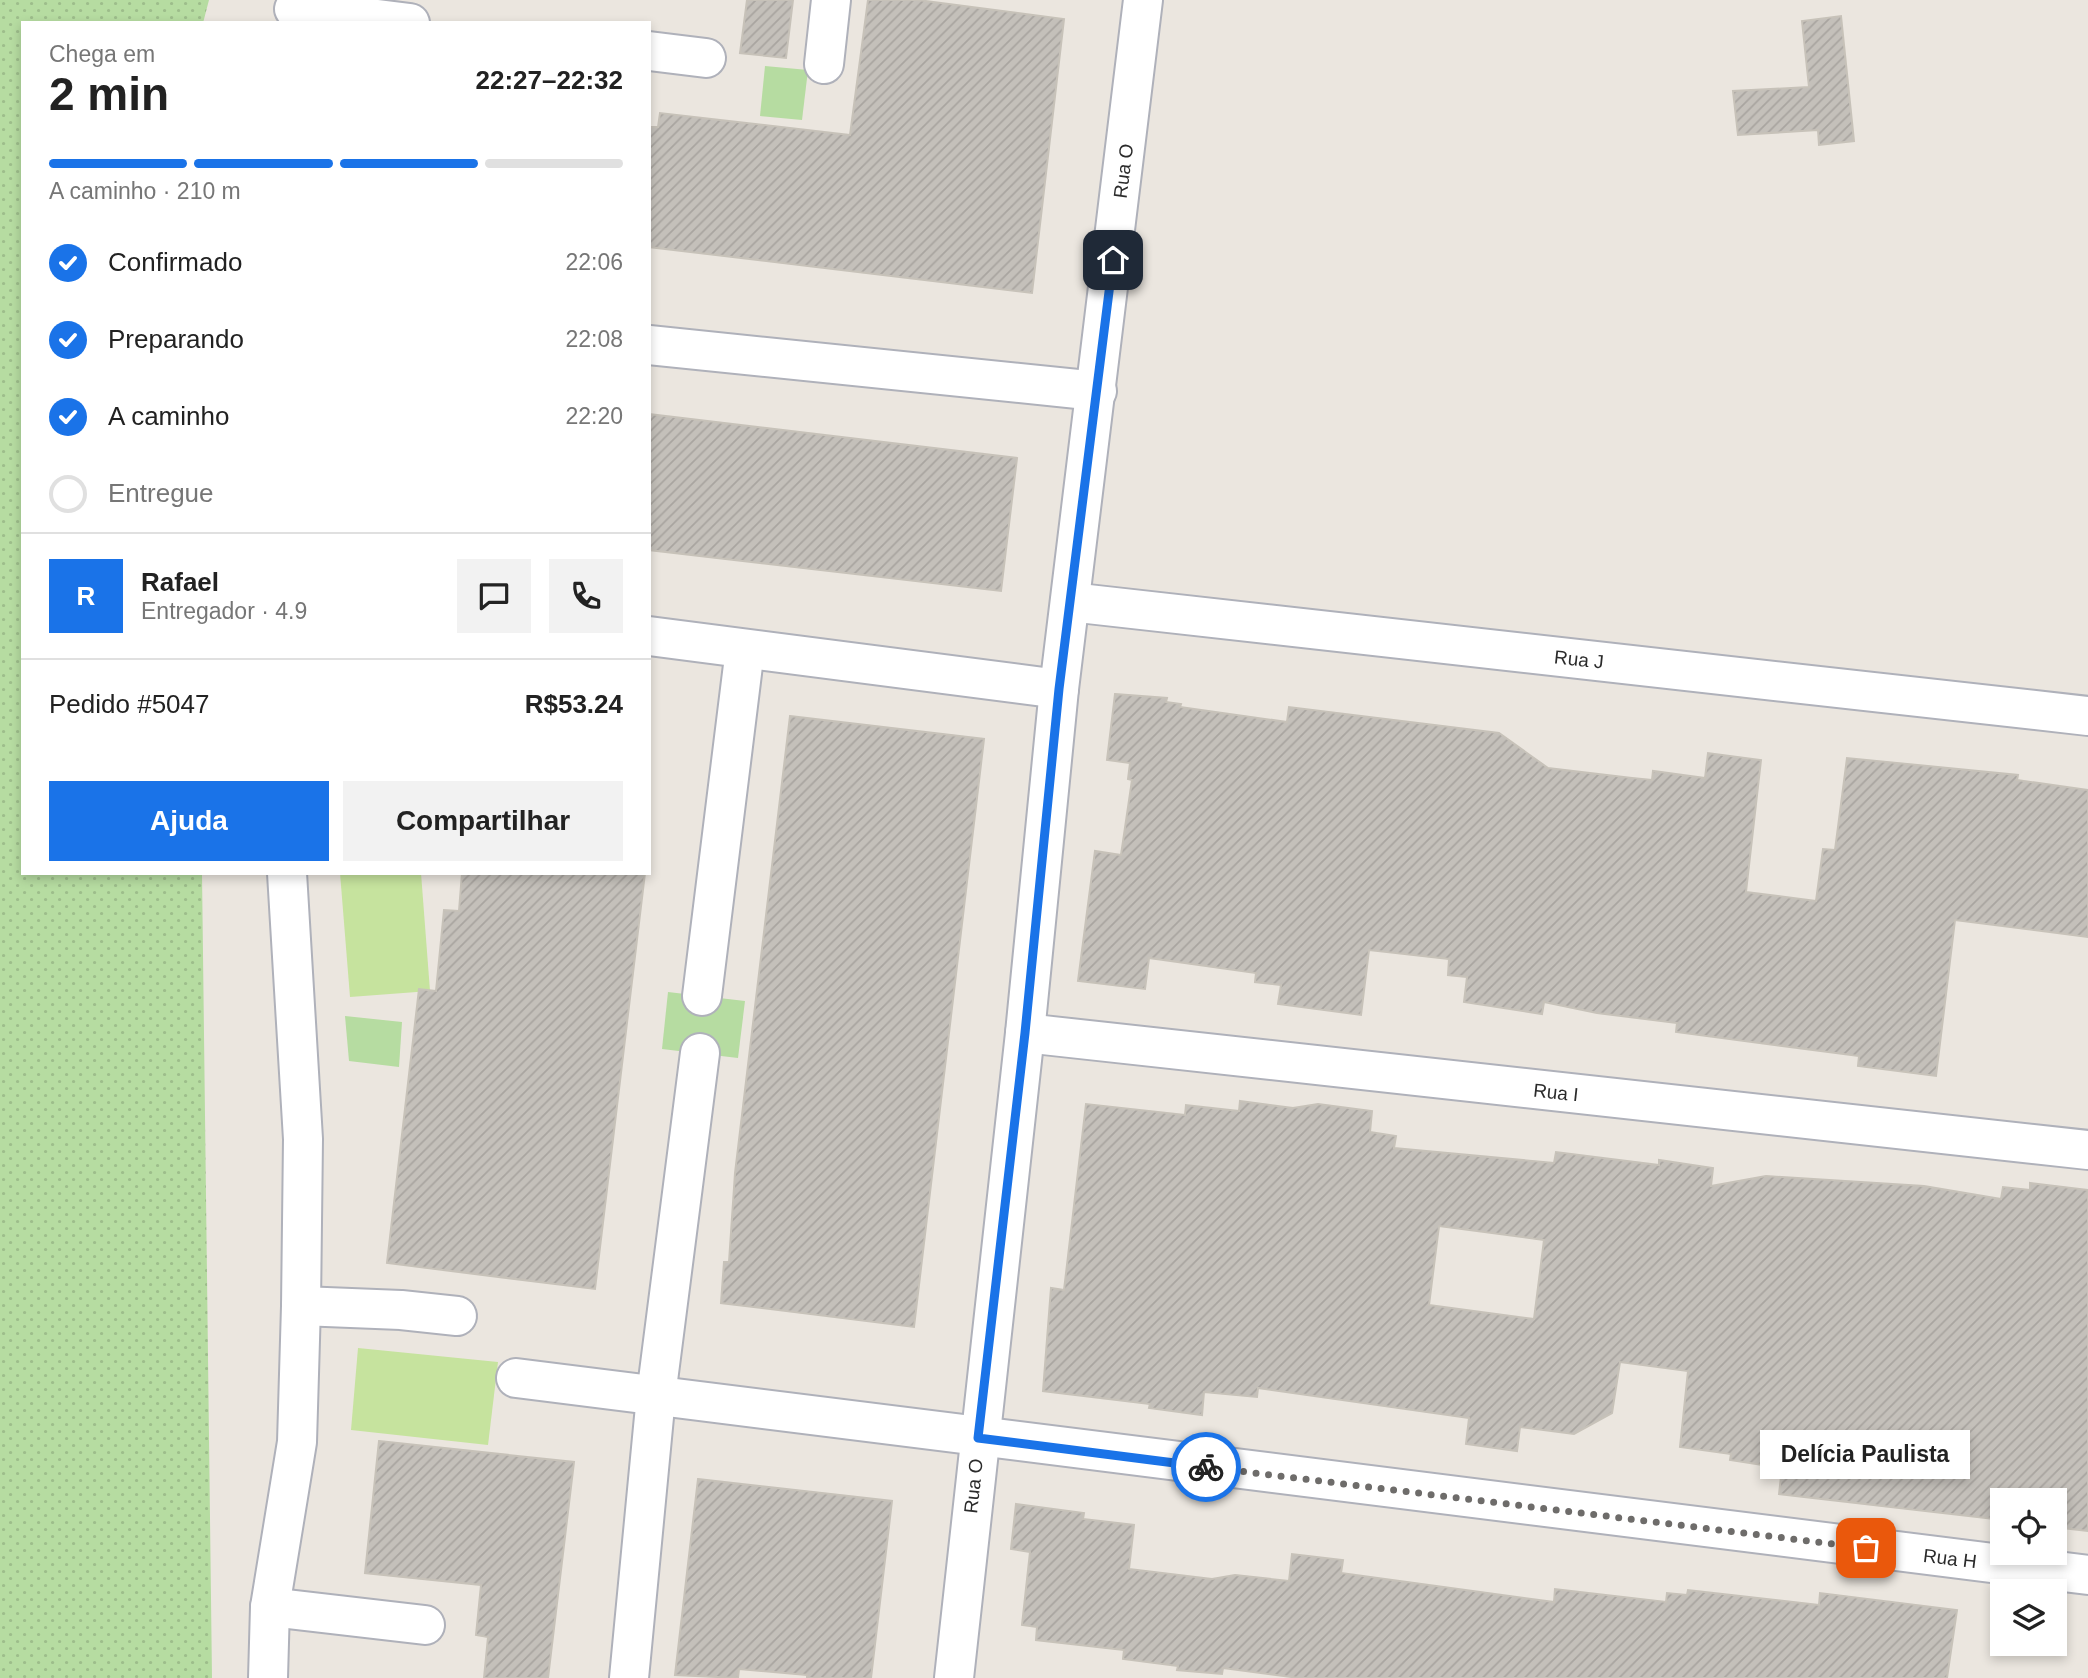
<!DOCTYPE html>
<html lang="pt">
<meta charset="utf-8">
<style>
:root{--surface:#fff;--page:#f2f2f2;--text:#222;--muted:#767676;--line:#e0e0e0;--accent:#1a73e8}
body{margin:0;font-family:Helvetica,sans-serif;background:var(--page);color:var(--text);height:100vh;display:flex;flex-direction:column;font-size:26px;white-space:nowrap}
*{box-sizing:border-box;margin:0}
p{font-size:23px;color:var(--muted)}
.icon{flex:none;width:38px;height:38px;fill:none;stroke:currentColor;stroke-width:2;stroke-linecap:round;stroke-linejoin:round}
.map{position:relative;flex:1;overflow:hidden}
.drawer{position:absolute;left:21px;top:21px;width:630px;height:854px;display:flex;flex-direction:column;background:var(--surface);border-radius:0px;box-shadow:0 4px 10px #0003}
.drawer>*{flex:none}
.tools{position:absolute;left:1990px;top:1488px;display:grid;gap:14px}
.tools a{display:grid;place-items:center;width:77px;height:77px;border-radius:0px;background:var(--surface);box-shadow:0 4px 10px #0003;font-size:35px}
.pin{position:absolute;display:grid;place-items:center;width:60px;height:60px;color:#fff;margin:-30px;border-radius:14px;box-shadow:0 4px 10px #0006}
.courier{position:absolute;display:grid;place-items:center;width:70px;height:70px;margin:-35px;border:5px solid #1a73e8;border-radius:50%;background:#fff;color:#222;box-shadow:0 2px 9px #0007}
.bubble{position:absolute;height:49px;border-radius:0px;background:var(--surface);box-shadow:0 4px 10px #0003;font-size:23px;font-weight:700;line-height:49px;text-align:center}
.overview em{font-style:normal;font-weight:700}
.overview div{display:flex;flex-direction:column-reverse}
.overview{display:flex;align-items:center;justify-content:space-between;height:119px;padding:0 28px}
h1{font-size:46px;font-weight:700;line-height:52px}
.bar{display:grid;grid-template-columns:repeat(4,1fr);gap:10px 7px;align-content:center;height:84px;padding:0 28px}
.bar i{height:9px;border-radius:5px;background:var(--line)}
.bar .on{background:var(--accent)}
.bar p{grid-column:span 4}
.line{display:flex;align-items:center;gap:18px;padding:0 28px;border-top:2px solid var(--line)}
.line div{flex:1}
.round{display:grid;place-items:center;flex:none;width:74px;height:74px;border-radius:0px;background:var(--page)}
ol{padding:0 28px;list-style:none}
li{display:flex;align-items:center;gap:21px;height:77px}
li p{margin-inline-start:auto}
li .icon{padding:7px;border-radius:50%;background:var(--accent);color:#fff;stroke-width:4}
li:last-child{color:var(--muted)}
li i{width:38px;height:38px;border:4px solid var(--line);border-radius:50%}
.action{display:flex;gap:14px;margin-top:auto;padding:14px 28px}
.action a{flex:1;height:80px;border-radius:0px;background:var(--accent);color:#fff;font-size:28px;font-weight:700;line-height:80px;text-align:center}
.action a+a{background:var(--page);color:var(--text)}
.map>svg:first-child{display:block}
.grass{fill:url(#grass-dots)}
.garden{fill:#b6dca1}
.pitch{fill:#c6e39e}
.building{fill:url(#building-hatch);stroke:#c7c2b9;stroke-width:2;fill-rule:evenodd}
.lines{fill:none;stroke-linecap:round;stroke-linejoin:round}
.minor-casing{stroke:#afb1ba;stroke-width:42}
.minor{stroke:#fff;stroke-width:38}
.done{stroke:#6e6c6a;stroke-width:7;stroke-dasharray:0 12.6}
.route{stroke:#1a73e8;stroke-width:9}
.labels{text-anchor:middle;stroke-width:7;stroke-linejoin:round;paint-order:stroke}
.street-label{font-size:19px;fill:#2b2b2b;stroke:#fff}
</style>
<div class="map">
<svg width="2088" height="1678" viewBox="0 0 2088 1678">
<defs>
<pattern id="grass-dots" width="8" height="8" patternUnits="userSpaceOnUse" patternTransform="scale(1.75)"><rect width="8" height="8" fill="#b6dca1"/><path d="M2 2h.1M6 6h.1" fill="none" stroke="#9dbd8b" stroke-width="1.8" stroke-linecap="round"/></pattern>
<pattern id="building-hatch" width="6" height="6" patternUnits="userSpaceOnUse" patternTransform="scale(1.75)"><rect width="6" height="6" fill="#c4c0ba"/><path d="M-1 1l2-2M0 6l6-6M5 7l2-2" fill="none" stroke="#a9a5a0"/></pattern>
</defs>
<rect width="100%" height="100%" fill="#ebe6df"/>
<!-- grass -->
<polygon class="grass" points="0,0 209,0 203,23 23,23 23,873 202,873 212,1678 0,1678"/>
<!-- garden -->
<g class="garden">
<polygon points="765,66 808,70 802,120 760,116"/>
<polygon points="668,992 745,1001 738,1058 662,1049"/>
<polygon points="345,1016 402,1022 399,1067 349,1061"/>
</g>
<!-- pitch -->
<g class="pitch">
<polygon points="340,873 421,873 430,991 350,997"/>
<polygon points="358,1348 498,1362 488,1445 351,1430"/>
</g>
<!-- building -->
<g class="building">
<polygon points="747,0 793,0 786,58 740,53"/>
<polygon points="868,0 918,0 1064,19 1032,293 649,247 649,127 658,127 660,113 850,135"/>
<polygon points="1841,16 1854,141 1819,145 1818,130 1738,135 1733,91 1809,87 1802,21"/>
<polygon points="649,414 1017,458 1001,591 649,550"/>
<polygon points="1115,694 1167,698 1166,702 1181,704 1180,707 1287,722 1289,707 1499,733 1548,768 1632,778 1652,780 1653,771 1705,778 1708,753 1761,760 1746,892 1816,901 1823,849 1835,850 1847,758 2018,775 2017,780 2088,790 2088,937 1955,920 1936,1076 1858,1066 1859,1056 1676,1032 1677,1023 1597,1013 1544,1002 1542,1014 1464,1002 1467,977 1448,975 1449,959 1369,950 1361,1015 1278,1004 1281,985 1255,982 1256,973 1149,958 1145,989 1078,981 1095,851 1121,855 1132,780 1128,779 1130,763 1107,760"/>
<polygon points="790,716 984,739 914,1327 721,1303 724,1262 729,1262 735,1173"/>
<polygon points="462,873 645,873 595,1289 387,1263 419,989 436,991 444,910 459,911"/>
<path d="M1240,1101L1293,1108L1318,1104L1372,1111L1370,1132L1396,1136L1394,1148L1554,1163L1556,1152L1659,1165V1160L1713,1168L1711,1186L1766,1176L1924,1186L2001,1199L2003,1187L2030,1190V1183L2088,1190V1531L2054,1527V1500H2002V1520L1779,1494L1782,1468L1730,1460L1731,1454L1680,1447L1688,1371L1620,1362L1612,1413L1574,1434L1520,1427L1517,1451L1466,1444L1469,1418L1258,1388L1257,1397L1204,1392L1202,1415L1149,1408L1150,1404L1043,1391L1051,1288L1064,1290L1086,1104L1185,1115L1186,1105L1239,1111ZM1439,1226L1544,1240L1534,1319L1429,1305Z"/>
<polygon points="379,1441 574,1462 548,1678 484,1678 488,1637 476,1635 481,1585 365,1573"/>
<polygon points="698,1479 892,1501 871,1678 807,1678 807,1675 739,1669 738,1678 675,1675"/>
<polygon points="1016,1504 1084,1513 1083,1519 1134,1525 1129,1569 1212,1579 1235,1575 1289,1581 1292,1554 1343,1560 1341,1573 1554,1602 1555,1589 1666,1602 1667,1593 1687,1595 1688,1590 1819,1605 1820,1593 1957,1610 1947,1678 1299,1678 1223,1668 1222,1674 1177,1670 1178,1666 1123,1659 1124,1650 1036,1640 1037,1627 1022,1625 1030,1552 1011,1549"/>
</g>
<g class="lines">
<defs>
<g id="minor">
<polyline points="294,9 410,23"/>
<polyline points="649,51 706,58"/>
<polyline points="824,64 831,0"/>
<polyline points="649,345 1097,391"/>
<polyline points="1070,602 2088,716"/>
<polyline points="649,636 1059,689"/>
<polyline points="702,996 745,649"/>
<polyline points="1025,1033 2088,1150"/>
<polyline points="301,1306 401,1310 457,1316"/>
<polyline points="516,1378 2088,1575"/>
<polyline points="270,1607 425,1625"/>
<polyline points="268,1678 270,1607 297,1442 301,1306 303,1139 287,873"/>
<polyline points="629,1678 656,1396 700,1053"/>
<polyline points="954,1678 1025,1033 1059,689 1143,0"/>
</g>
</defs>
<!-- minor casing -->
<use href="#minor" class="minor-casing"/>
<!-- minor -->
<use href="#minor" class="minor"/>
</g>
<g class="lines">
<!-- done -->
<polyline class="done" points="1206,1467 1866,1548"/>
<!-- route -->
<polyline class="route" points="1113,260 1059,689 1025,1033 978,1438 1206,1467"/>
</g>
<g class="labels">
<!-- street labels -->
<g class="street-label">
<text transform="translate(1123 171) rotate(-83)" y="7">Rua O</text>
<text transform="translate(1579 659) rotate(6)" y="7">Rua J</text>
<text transform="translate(1556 1092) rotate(6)" y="7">Rua I</text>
<text transform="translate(973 1486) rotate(-84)" y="7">Rua O</text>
<text transform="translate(1950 1558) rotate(7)" y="7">Rua H</text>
</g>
</g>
</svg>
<div class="tools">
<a><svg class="icon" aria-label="locate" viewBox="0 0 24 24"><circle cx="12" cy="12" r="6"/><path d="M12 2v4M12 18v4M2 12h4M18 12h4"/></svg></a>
<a><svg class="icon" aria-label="layers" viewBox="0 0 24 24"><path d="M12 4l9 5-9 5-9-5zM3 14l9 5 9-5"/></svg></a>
</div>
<div class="pin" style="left:1866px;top:1548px;background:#ea580c"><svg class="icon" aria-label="bag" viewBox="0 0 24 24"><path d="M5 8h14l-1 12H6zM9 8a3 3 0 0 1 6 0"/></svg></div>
<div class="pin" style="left:1113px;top:260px;background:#1f2937"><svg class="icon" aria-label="home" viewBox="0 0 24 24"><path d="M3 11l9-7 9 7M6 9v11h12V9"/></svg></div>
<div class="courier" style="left:1206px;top:1467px"><svg class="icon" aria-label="bike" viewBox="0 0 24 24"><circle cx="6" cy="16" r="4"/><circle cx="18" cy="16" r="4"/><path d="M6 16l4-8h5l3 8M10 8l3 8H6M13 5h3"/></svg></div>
<div class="bubble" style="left:1760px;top:1430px;width:210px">Delícia Paulista</div>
<section class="drawer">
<div class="overview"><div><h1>2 min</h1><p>Chega em</p></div><em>22:27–22:32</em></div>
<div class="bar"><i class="on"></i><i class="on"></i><i class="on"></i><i></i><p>A caminho · 210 m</p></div>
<ol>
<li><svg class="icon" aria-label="check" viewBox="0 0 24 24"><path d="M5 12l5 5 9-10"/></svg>Confirmado<p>22:06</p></li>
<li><svg class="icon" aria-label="check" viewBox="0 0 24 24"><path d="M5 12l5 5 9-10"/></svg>Preparando<p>22:08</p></li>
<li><svg class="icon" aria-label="check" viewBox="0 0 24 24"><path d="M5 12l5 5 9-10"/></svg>A caminho<p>22:20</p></li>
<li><i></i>Entregue</li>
</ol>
<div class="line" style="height:126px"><b class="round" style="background:var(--accent);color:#fff">R</b><div><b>Rafael</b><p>Entregador · 4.9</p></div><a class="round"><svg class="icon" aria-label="chat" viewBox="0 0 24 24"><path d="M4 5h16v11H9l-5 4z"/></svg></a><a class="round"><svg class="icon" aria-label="phone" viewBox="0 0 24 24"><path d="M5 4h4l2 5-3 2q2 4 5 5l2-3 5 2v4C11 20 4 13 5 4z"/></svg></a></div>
<div class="line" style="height:91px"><div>Pedido #5047</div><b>R$53.24</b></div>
<div class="action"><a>Ajuda</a><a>Compartilhar</a></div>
</section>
</div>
